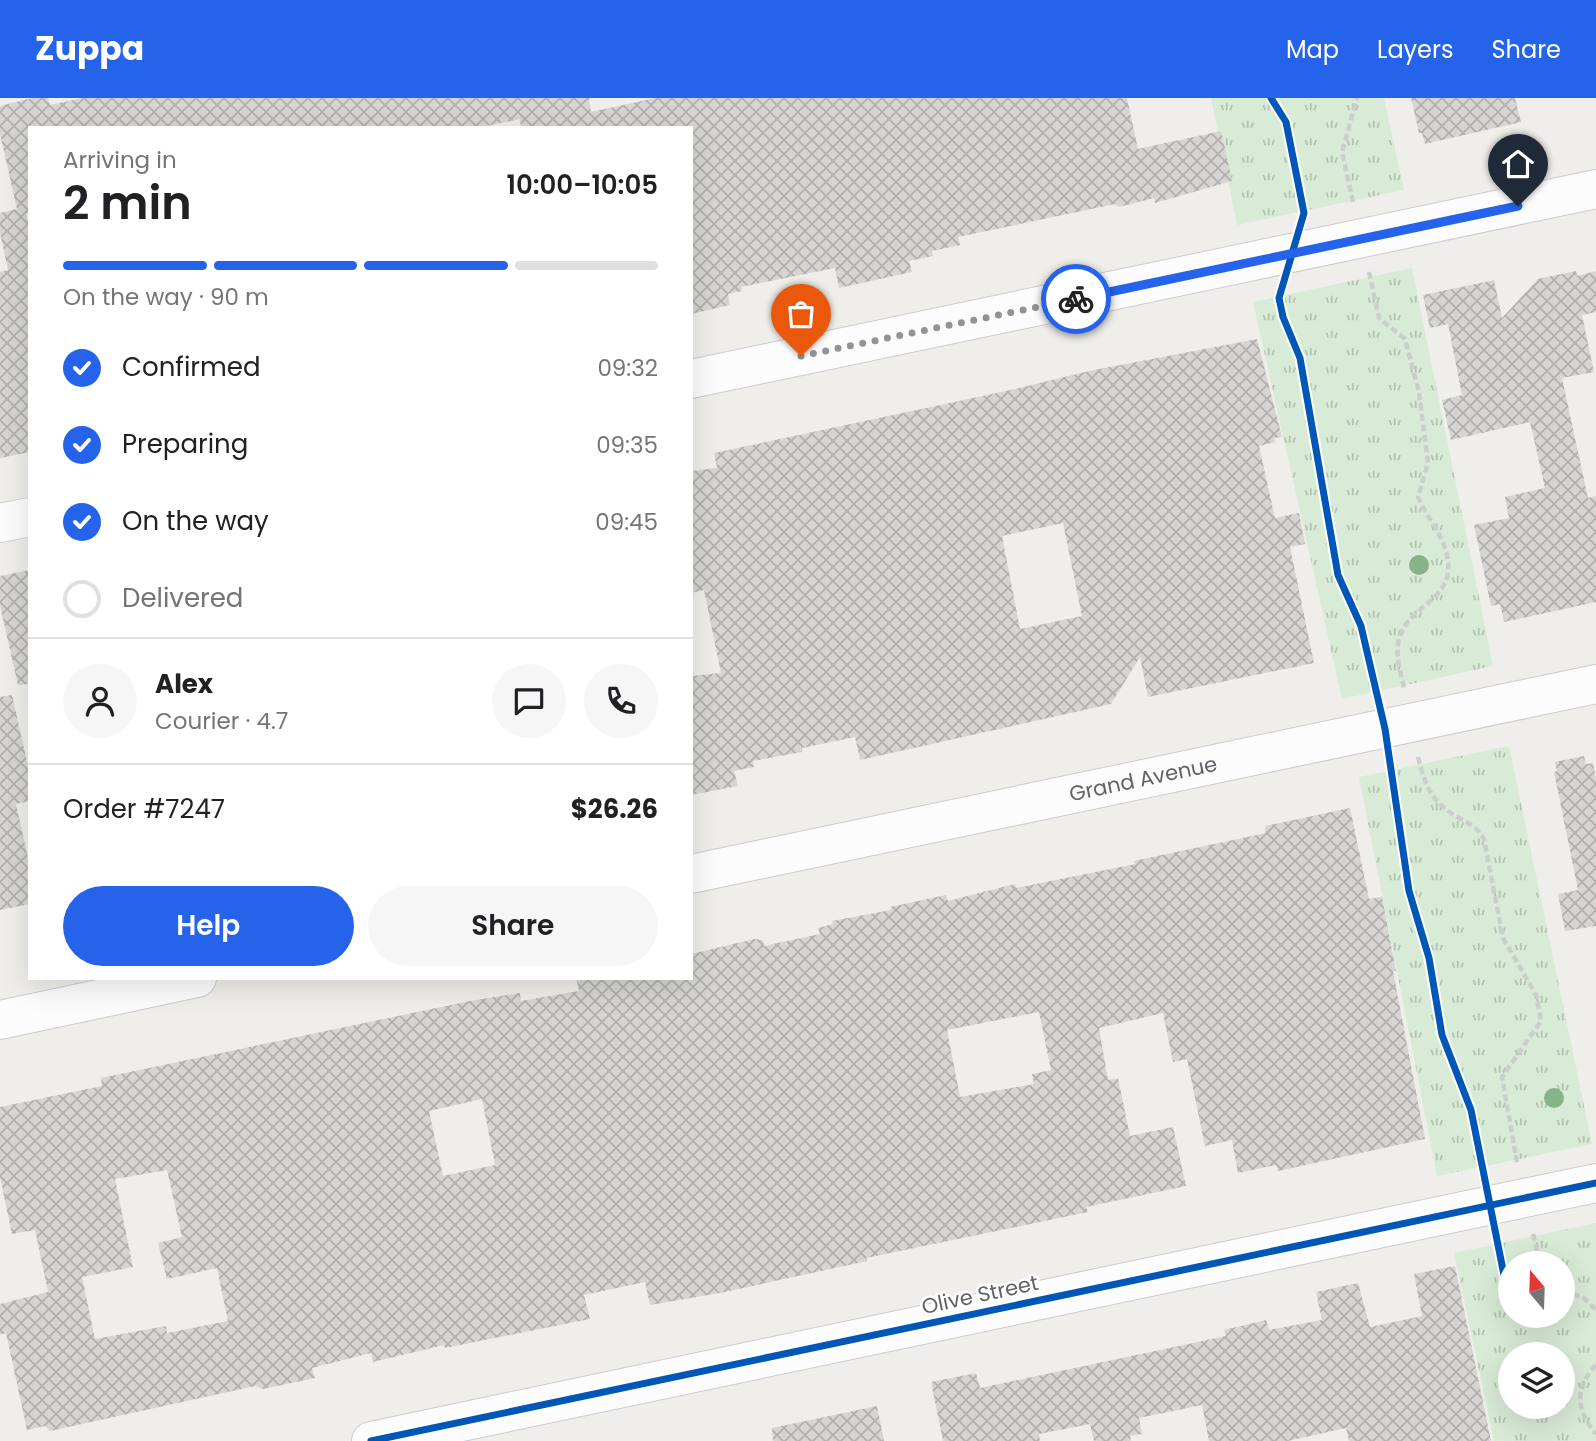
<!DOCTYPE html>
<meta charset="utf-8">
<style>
:root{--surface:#fff;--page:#f6f6f6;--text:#202124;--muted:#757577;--line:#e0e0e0;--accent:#2563eb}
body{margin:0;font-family:Poppins,sans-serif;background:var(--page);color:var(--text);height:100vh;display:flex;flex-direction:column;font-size:26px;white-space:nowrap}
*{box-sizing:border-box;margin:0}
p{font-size:23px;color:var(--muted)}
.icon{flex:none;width:38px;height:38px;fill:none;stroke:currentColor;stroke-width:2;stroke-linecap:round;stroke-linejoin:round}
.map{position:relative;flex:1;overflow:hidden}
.panel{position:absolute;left:28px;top:28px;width:665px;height:854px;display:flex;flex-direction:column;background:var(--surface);border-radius:0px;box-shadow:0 7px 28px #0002}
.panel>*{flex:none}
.needle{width:46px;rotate:341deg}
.tools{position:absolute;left:1498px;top:1153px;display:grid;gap:14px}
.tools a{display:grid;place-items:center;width:77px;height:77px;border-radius:50%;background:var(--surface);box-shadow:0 7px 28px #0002;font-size:35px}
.pin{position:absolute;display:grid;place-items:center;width:60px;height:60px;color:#fff;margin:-72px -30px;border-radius:50% 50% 50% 0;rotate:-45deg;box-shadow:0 0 7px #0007}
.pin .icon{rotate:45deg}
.courier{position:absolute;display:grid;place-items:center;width:70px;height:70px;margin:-35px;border:5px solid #2563eb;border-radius:50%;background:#fff;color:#222;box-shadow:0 2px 9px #0007}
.head em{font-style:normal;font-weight:600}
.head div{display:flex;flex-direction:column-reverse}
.head{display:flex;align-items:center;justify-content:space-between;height:119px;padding:0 35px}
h1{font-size:46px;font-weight:600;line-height:52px}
.bar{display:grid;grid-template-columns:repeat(4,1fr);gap:10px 7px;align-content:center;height:84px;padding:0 35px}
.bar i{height:9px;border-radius:5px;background:var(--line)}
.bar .on{background:var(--accent)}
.bar p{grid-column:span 4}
.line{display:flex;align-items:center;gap:18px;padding:0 35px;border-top:2px solid var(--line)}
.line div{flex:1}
.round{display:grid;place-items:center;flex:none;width:74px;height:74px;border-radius:37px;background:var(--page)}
ol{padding:0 35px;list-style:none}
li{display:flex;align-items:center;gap:21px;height:77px}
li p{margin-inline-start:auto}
li .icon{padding:7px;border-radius:50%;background:var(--accent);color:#fff;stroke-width:4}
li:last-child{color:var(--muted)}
li i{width:38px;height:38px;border:4px solid var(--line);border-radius:50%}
.button{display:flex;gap:14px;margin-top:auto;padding:14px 35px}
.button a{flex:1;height:80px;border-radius:42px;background:var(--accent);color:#fff;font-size:28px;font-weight:600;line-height:80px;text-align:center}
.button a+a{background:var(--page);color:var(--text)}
header{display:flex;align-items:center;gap:42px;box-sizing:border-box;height:98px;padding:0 35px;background:var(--accent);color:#fff}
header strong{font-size:33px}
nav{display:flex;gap:38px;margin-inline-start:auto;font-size:24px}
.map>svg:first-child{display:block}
.park{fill:url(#park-tufts);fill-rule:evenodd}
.building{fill:url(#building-cross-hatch);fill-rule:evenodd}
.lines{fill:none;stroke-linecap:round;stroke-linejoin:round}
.minor-casing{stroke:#cbcccc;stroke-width:40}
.path{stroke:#cacfcc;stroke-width:4.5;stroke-dasharray:7 3.5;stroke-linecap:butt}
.minor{stroke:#fdfcfc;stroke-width:38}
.cycleway-casing{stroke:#fff;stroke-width:11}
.cycleway{stroke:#0057b8;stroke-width:7}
.tree{fill:#88b388}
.done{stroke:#919496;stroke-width:7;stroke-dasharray:0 12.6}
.route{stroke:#2563eb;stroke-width:9}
.labels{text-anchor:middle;stroke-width:5;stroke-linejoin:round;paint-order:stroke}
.street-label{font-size:21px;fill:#5f6368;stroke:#fff}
</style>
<header>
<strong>Zuppa</strong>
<nav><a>Map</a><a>Layers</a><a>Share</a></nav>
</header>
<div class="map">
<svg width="1596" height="1343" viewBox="0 0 1596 1343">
<defs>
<pattern id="park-tufts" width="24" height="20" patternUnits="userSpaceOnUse" patternTransform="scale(1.75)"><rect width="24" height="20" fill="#d8ebd6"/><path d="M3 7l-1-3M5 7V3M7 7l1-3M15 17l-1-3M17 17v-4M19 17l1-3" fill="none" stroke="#b2c2b1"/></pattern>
<pattern id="building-cross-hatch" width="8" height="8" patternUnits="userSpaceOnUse" patternTransform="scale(1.75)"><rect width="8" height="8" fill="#d6d5d3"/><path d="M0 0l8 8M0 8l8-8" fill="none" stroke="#b1b0af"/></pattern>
</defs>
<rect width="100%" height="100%" fill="#efeeea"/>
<!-- park -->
<g class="park">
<polygon points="1211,0 1384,0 1404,92 1237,127"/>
<polygon points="1412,170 1493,568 1342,601 1253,204"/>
<polygon points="1509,648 1592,1046 1437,1078 1359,679"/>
<path d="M1596,1125V1343H1494L1454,1155ZM1510,1166H1563V1218H1510ZM1510,1256H1563V1309H1510Z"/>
</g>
<!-- building -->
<g class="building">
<polygon points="32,0 48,0 50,7 83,0 589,0 591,14 655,0 1127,0 1138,51 1221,33 1232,83 1155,105 1154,100 1119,109 1115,106 958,139 960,147 932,153 933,158 909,163 912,174 839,190 835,170 741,189 742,193 728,196 730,207 691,216 691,30 521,30 520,21 477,30 30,30 30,115 26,115 30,132 30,354 0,360 0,174 8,172 0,135 0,115 17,111 0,36 0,8"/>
<polygon points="1411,0 1515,0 1521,24 1425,46 1422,35 1419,35"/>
<polygon points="1576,173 1577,178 1596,173 1596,214 1582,217 1594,274 1562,280 1588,400 1596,398 1596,504 1504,524 1500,506 1491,508 1474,427 1509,420 1505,399 1545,390 1530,324 1451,342 1442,302 1462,297 1448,226 1430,230 1423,197 1494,182 1502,220 1538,181"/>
<path d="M1257,241L1282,339L1274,340L1275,344L1259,348L1275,420L1299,415L1305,446L1290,449L1314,565L1148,599L1140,559L1111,606L860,662L855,639L802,650V654L753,663L754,669L734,673L738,688L691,697V578L721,575L704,492L691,495V373L717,370L714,355L1011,292L1089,273ZM1063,425L1082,518L1020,531L1002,438Z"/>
<polygon points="30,472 30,586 18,587 0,508 0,478"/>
<polygon points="12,597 30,677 30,703 16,706 30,769 30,806 0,812 0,599"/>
<polygon points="1584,658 1586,666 1593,665 1596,680 1596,828 1565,833 1558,796 1578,792 1554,674 1557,673 1555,664"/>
<path d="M1350,710L1369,801L1382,799L1396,873H1393L1425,1041L1278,1073L1276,1067L1238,1075L1232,1042L1205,1048L1187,961L1173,964L1163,915L1099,930L1108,982L1118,980L1130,1038L1173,1029L1186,1088L1086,1109L1088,1114L866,1160L867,1163L720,1195L650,1207L645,1184L584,1197L590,1221L445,1250L444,1247L373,1264L371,1255L312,1270L315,1280L263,1291L255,1288L50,1333L45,1328L27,1332L6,1235L0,1237V1206L48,1194L35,1132L12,1136L0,1079V1009L102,988L101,980L470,903L520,895L521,903L579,893L576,880H691V856L754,841L763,842L764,848L820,836L818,830L833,826L832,823L891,812L890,809L946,797L948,803L1015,786L1016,790L1135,766L1134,763L1266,735L1265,728ZM1039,914L1051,972L1032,976L1034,986L960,999L947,932ZM482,1001L495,1067L443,1078L429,1013ZM167,1072L182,1139L158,1145L167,1181L217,1170L228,1223L167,1235L166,1228L95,1241L82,1179L133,1169L115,1081Z"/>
<polygon points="1455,1168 1491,1343 1349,1343 1346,1330 1288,1343 1209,1343 1202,1307 1139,1320 1142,1336 1130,1338 1131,1343 1094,1343 1090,1326 1039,1336 1040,1343 943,1343 931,1284 976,1275 980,1290 1226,1238 1224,1232 1266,1222 1269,1232 1322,1222 1316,1194 1358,1185 1370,1229 1422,1218 1414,1176"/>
<polygon points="877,1308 884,1343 773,1343 772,1330"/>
</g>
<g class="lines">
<defs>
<g id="minor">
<polyline points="691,281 1596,91"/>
<polyline points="0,425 30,419"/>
<path id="s1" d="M691,776L1596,586"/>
<polyline points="0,922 197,880"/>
<polyline points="371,1343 1596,1085"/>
</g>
</defs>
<!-- minor casing -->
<use href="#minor" class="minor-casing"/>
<!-- path -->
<g class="path">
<polyline points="1353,104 1342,54 1357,0"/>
<path d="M1369,174L1379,220L1405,241L1419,294L1428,365L1418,399C1428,423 1451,445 1448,473C1446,505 1402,511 1398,547C1396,561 1401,576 1404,590"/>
<path d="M1418,659C1425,688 1432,705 1459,720C1470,726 1478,730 1484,741L1503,840L1536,897L1541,923L1502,979L1517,1064"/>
<polyline points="1533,1136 1540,1166"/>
<polyline points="1563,1192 1584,1200 1596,1212"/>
<path d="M1596,1267C1574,1291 1576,1312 1596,1336"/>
</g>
<!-- minor -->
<use href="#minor" class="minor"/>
<defs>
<g id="cycleway">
<polyline points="1271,0 1286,24 1304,115 1279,200 1283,219 1300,260 1338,477 1361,528 1385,631 1409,793 1429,860 1442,937 1471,1012 1510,1207"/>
<polyline points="371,1343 1596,1085"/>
</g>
</defs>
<!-- cycleway casing -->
<use href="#cycleway" class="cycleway-casing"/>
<!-- cycleway -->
<use href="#cycleway" class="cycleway"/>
</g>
<!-- trees -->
<g class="tree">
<circle cx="1419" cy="467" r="10"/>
<circle cx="1554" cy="1000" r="10"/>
</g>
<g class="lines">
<!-- done -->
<polyline class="done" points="801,258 1076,201"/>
<!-- route -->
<polyline class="route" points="1076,201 1518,108"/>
</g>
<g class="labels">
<!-- street labels -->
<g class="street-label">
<text dy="7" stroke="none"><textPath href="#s1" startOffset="462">Grand Avenue</textPath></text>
<text transform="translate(980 1197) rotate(-12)" y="7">Olive Street</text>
</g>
</g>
</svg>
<div class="tools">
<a><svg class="needle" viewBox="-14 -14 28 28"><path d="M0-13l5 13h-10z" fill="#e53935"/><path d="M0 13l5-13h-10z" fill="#757577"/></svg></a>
<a><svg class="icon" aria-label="layers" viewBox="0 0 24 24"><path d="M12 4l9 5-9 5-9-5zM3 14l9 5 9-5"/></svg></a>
</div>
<div class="pin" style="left:801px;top:258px;background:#ea580c"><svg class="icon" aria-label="bag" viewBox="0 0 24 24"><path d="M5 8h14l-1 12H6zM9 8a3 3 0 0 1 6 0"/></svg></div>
<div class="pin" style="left:1518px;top:108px;background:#1f2937"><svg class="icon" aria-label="home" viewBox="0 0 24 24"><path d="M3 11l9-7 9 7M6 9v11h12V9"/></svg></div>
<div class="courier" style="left:1076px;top:201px"><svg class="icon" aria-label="bike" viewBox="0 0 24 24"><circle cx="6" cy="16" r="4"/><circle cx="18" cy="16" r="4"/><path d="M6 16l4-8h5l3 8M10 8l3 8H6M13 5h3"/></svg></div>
<section class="panel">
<div class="head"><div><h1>2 min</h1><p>Arriving in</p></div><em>10:00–10:05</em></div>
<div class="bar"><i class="on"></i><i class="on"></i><i class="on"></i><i></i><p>On the way · 90 m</p></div>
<ol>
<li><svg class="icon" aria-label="check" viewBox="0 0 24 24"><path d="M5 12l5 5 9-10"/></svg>Confirmed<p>09:32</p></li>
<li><svg class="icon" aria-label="check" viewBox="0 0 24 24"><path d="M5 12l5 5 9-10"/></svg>Preparing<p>09:35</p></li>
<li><svg class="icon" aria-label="check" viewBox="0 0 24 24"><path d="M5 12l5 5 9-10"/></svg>On the way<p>09:45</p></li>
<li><i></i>Delivered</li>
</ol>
<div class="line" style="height:126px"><a class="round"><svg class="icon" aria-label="person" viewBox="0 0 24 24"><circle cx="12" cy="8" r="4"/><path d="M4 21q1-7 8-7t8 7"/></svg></a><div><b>Alex</b><p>Courier · 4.7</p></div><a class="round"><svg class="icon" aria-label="chat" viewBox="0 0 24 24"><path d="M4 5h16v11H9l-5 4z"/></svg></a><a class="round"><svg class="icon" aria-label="phone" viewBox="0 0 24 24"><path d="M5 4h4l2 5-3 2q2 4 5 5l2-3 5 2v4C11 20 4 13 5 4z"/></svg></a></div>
<div class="line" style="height:91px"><div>Order #7247</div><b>$26.26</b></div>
<div class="button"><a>Help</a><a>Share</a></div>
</section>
</div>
